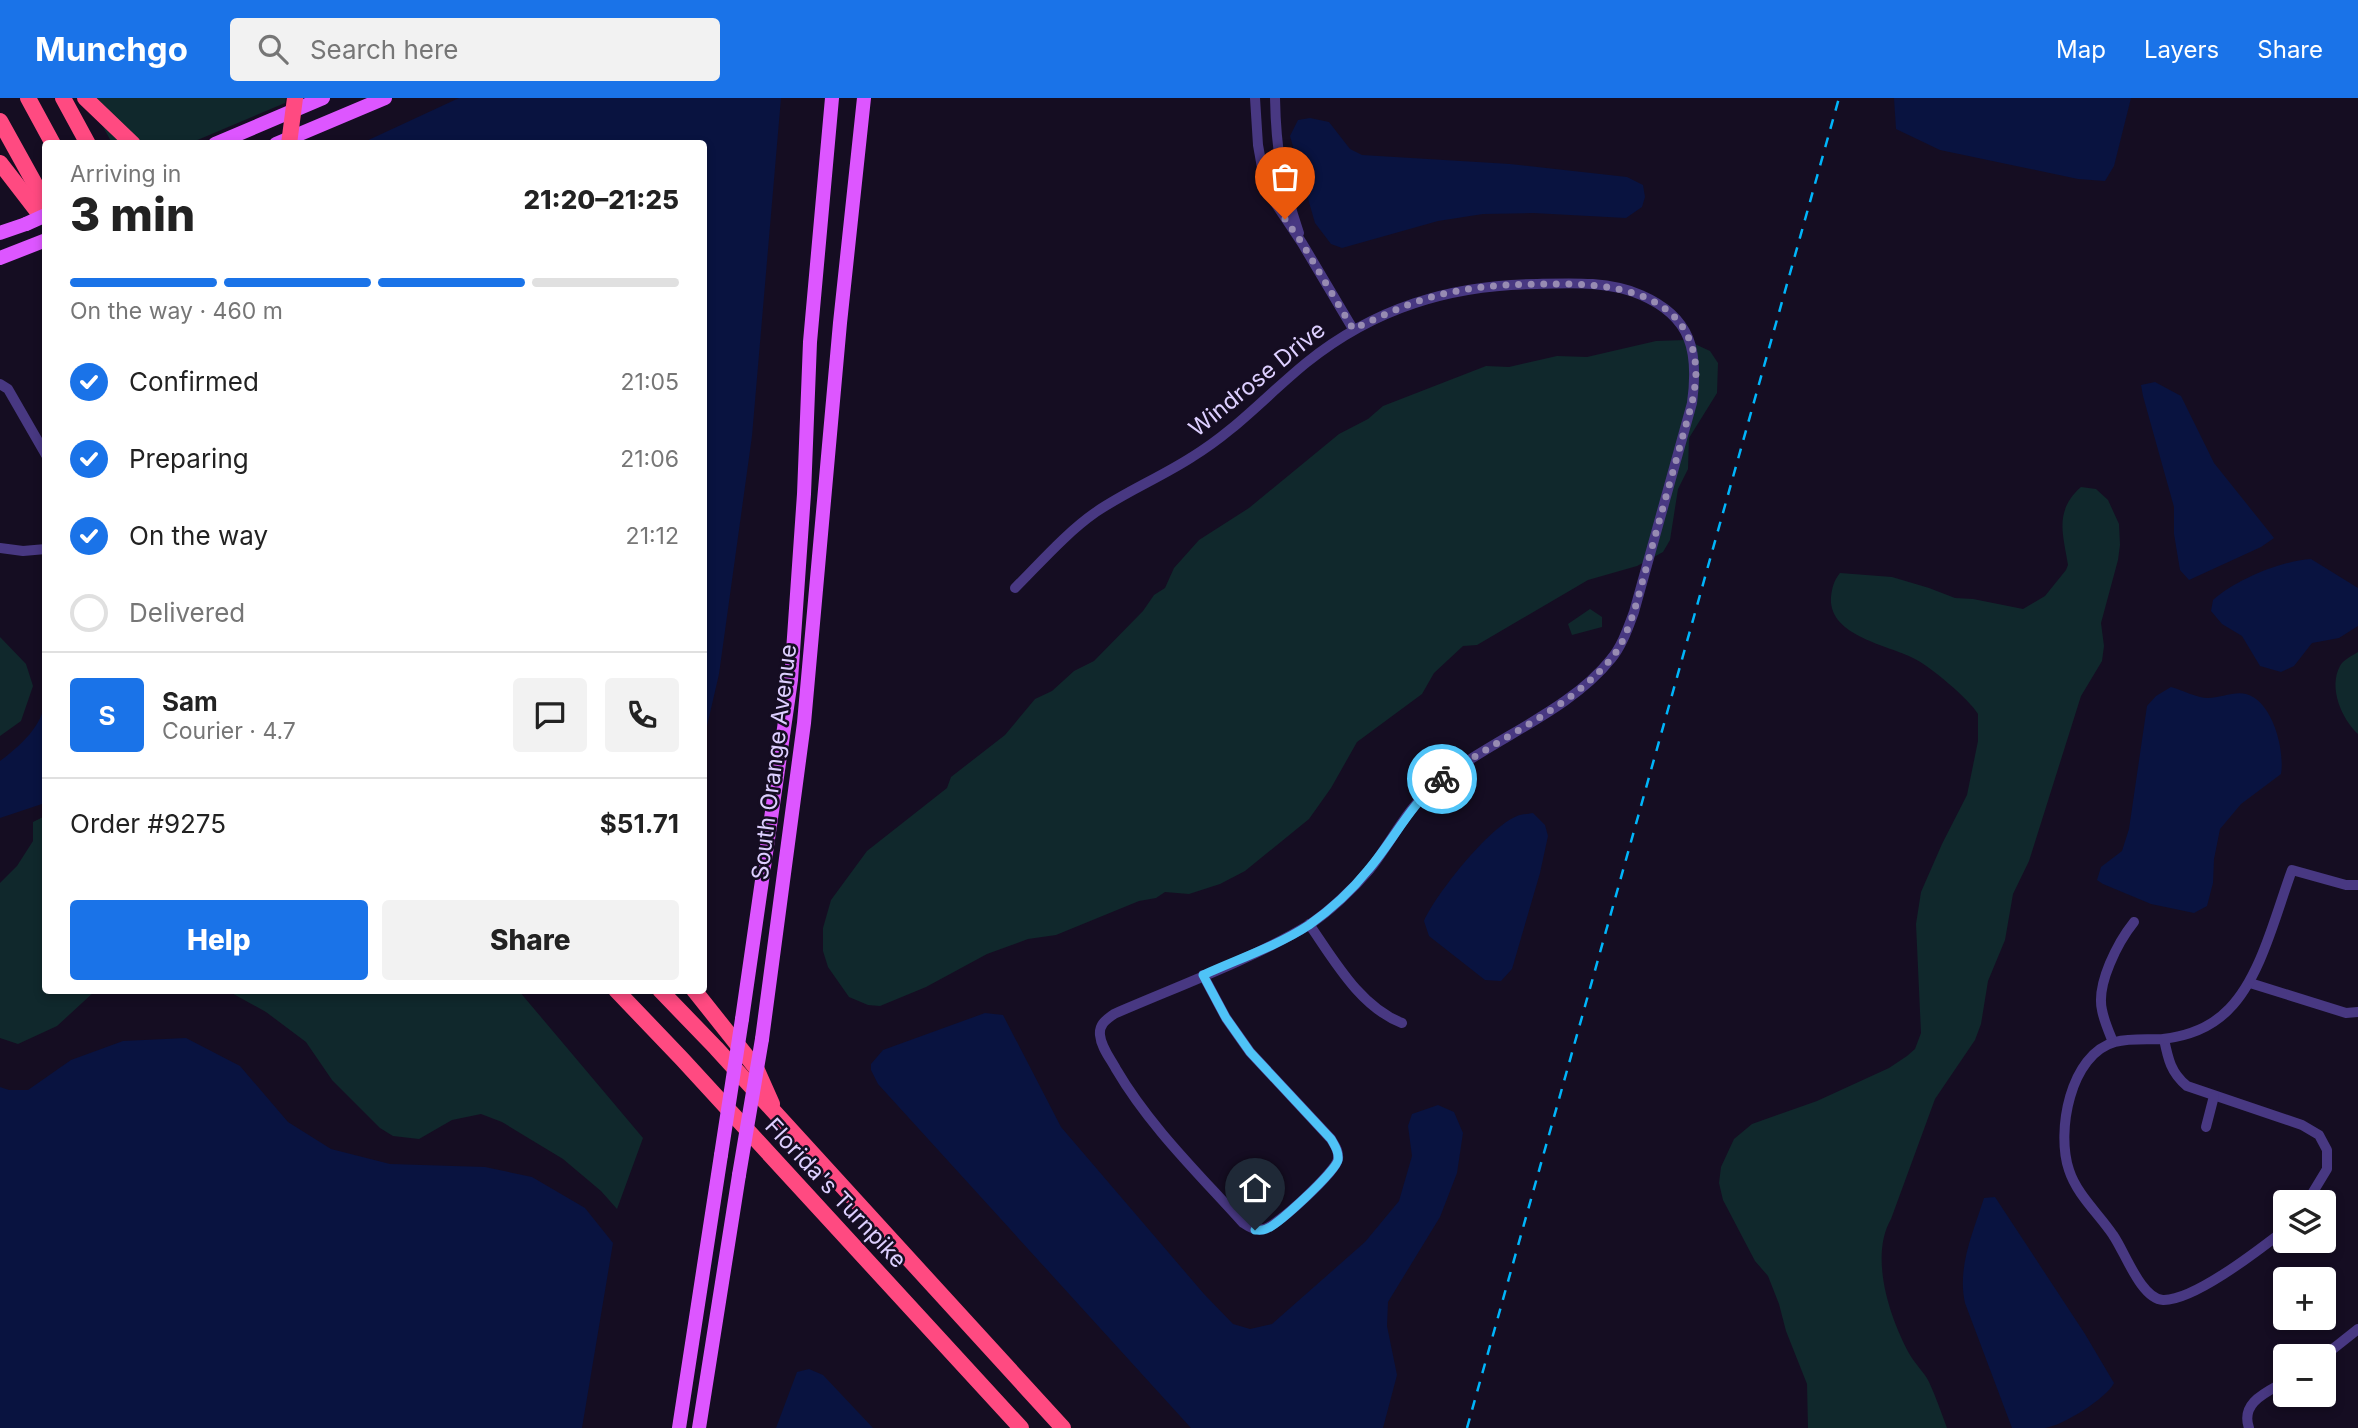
<!DOCTYPE html>
<meta charset="utf-8">
<style>
:root{--surface:#fff;--page:#f2f2f2;--text:#222;--muted:#767676;--line:#e0e0e0;--accent:#1a73e8}
body{margin:0;font-family:Inter,sans-serif;background:var(--page);color:var(--text);height:100vh;display:flex;flex-direction:column;font-size:26px;white-space:nowrap}
*{box-sizing:border-box;margin:0}
p{font-size:23px;color:var(--muted)}
.icon{flex:none;width:38px;height:38px;fill:none;stroke:currentColor;stroke-width:2;stroke-linecap:round;stroke-linejoin:round}
.map{position:relative;flex:1;overflow:hidden}
.details{position:absolute;left:42px;top:42px;width:665px;height:854px;display:flex;flex-direction:column;background:var(--surface);border-radius:7px;box-shadow:0 4px 10px #0003}
.details>*{flex:none}
.fabs{position:absolute;left:2273px;top:1092px;display:grid;gap:14px}
.fabs a{display:grid;place-items:center;width:63px;height:63px;border-radius:7px;background:var(--surface);box-shadow:0 4px 10px #0003;font-size:35px}
.pin{position:absolute;display:grid;place-items:center;width:60px;height:60px;color:#fff;margin:-72px -30px;border-radius:50% 50% 50% 0;rotate:-45deg;box-shadow:0 0 7px #0007}
.pin .icon{rotate:45deg}
.courier{position:absolute;display:grid;place-items:center;width:70px;height:70px;margin:-35px;border:5px solid #4fc3f7;border-radius:50%;background:#fff;color:#222;box-shadow:0 2px 9px #0007}
.overview em{font-style:normal;font-weight:800}
.overview div{display:flex;flex-direction:column-reverse}
.overview{display:flex;align-items:center;justify-content:space-between;height:119px;padding:0 28px}
h1{font-size:46px;font-weight:800;line-height:52px}
.bar{display:grid;grid-template-columns:repeat(4,1fr);gap:10px 7px;align-content:center;height:84px;padding:0 28px}
.bar i{height:9px;border-radius:5px;background:var(--line)}
.bar .active{background:var(--accent)}
.bar p{grid-column:span 4}
.line{display:flex;align-items:center;gap:18px;padding:0 28px;border-top:2px solid var(--line)}
.line div{flex:1}
.round{display:grid;place-items:center;flex:none;width:74px;height:74px;border-radius:7px;background:var(--page)}
ol{padding:0 28px;list-style:none}
li{display:flex;align-items:center;gap:21px;height:77px}
li p{margin-inline-start:auto}
li .icon{padding:7px;border-radius:50%;background:var(--accent);color:#fff;stroke-width:4}
li:last-child{color:var(--muted)}
li i{width:38px;height:38px;border:4px solid var(--line);border-radius:50%}
.action{display:flex;gap:14px;margin-top:auto;padding:14px 28px}
.action a{flex:1;height:80px;border-radius:7px;background:var(--accent);color:#fff;font-size:28px;font-weight:800;line-height:80px;text-align:center}
.action a+a{background:var(--page);color:var(--text)}
header{display:flex;align-items:center;gap:42px;box-sizing:border-box;height:98px;padding:0 35px;background:var(--accent);color:#fff}
header strong{font-size:33px}
nav{display:flex;gap:38px;margin-inline-start:auto;font-size:24px}
.search{width:490px;height:63px;background:var(--page);display:flex;align-items:center;gap:18px;box-sizing:border-box;padding:0 24px;border-radius:7px;color:var(--muted);font-size:26px}
.map>svg:first-child{display:block}
.green{fill:#10282c}
.water{fill:#091340}
.lines{fill:none;stroke-linecap:round;stroke-linejoin:round}
.minor{stroke:#483882;stroke-width:10}
.major{stroke:#dd56ff;stroke-width:14}
.highway{stroke:#ff4a81;stroke-width:16}
.rail{stroke:#00b5fa;stroke-width:2.5;stroke-dasharray:10 9;stroke-linecap:butt}
.major-bridge{stroke:#dd56ff;stroke-width:14}
.highway-bridge{stroke:#ff4a81;stroke-width:16}
.done{stroke:#978bb2;stroke-width:7;stroke-dasharray:0 12.6}
.route{stroke:#4fc3f7;stroke-width:9}
.labels{text-anchor:middle;stroke-width:5;stroke-linejoin:round;paint-order:stroke}
.street-label{font-size:23px;fill:#ddcfff;stroke:#150d22}
</style>
<header>
<strong>Munchgo</strong>
<div class="search"><svg class="icon" aria-label="search" viewBox="0 0 24 24"><circle cx="10" cy="10" r="6"/><path d="M15 15l6 6"/></svg>Search here</div>
<nav><a>Map</a><a>Layers</a><a>Share</a></nav>
</header>
<div class="map">
<svg width="2358" height="1330" viewBox="0 0 2358 1330">
<rect width="100%" height="100%" fill="#150d22"/>
<!-- green -->
<g class="green">
<polygon points="87,0 286,0 285,5 188,46 112,45"/>
<polygon points="1686,242 1710,253 1718,265 1717,295 1689,340 1688,371 1678,391 1670,442 1663,454 1637,468 1588,482 1477,547 1463,548 1434,575 1422,596 1357,644 1331,690 1309,721 1245,773 1220,786 1189,796 1165,794 1156,800 1139,803 1056,837 1028,841 987,856 926,889 880,908 868,907 849,899 828,869 823,853 823,830 831,802 867,753 947,690 951,679 1005,637 1035,601 1052,593 1074,573 1094,563 1143,513 1154,497 1165,490 1174,470 1199,442 1249,410 1339,336 1368,321 1383,308 1486,268 1509,269 1557,258 1587,259 1656,243"/>
<path d="M2081,389L2096,391L2108,402L2119,426L2120,447L2118,462L2101,525L2104,548L2102,563L2081,598L2029,763L2013,796L2005,842L1988,883L1981,926L1975,942L1935,1001L1891,1121C1869,1159 1890,1221 1910,1257C1915,1266 1924,1274 1929,1284C1936,1299 1941,1314 1947,1330H1808L1807,1286L1786,1233L1779,1206L1768,1178L1755,1163L1723,1102L1719,1085L1721,1069L1734,1041L1752,1026L1817,1003L1889,970L1907,958L1915,951L1921,935L1916,826L1921,794L1942,746L1967,697L1978,643V616C1969,601 1930,568 1913,560C1888,547 1828,538 1831,499C1832,490 1834,482 1840,475L1892,479L1929,490L1955,500L1973,501L2023,511L2045,498L2066,472L2068,467C2063,436 2054,413 2081,389Z"/>
<polygon points="1590,511 1602,519 1602,529 1572,537 1568,526"/>
<polygon points="0,539 26,566 33,588 21,623 0,638"/>
<path d="M2358,554V636C2342,621 2328,590 2340,568C2343,562 2352,558 2358,554Z"/>
<polygon points="45,718 46,892 95,893 57,928 18,946 0,940 0,785 17,768 33,743 33,724"/>
<polygon points="228,893 519,893 643,1040 617,1111 601,1093 563,1061 502,1024 481,1016 452,1022 419,1041 393,1038 380,1030 332,982 306,944 266,914"/>
</g>
<!-- water -->
<g class="water">
<polygon points="459,0 781,0 752,338 719,576 704,641 704,46 362,45"/>
<polygon points="1894,0 2131,0 2114,68 2105,83 2078,81 1940,52 1896,31"/>
<polygon points="1310,20 1329,24 1350,51 1362,57 1510,66 1627,79 1643,87 1645,99 1642,109 1626,120 1533,115 1483,116 1438,123 1342,150 1331,146 1315,125 1290,38 1298,22"/>
<polygon points="2155,284 2181,298 2214,365 2274,440 2261,449 2189,482 2180,472 2174,436 2174,409 2143,298 2141,287"/>
<path d="M2311,461L2358,490V528L2339,540L2312,545L2294,568L2281,574L2260,568L2242,538L2222,526L2211,513L2213,502C2236,482 2280,463 2311,461Z"/>
<path d="M2171,589C2182,592 2197,600 2208,600C2219,600 2235,593 2246,596C2273,603 2285,653 2281,676L2241,706L2220,731L2214,761L2213,785L2207,808L2194,815L2151,806L2103,786L2097,782L2101,769L2122,753L2129,731L2147,608L2156,598Z"/>
<path d="M45,602V705L0,720V663C20,648 43,628 45,602Z"/>
<path d="M1533,715L1545,727L1548,738L1540,775L1512,871L1501,883L1485,882L1429,838L1424,823C1436,796 1489,729 1517,718C1521,716 1528,716 1533,715Z"/>
<polygon points="985,915 1003,917 1061,1029 1204,1196 1233,1226 1250,1231 1272,1226 1365,1144 1399,1103 1412,1058 1408,1028 1412,1016 1438,1007 1454,1014 1463,1035 1457,1075 1440,1119 1388,1204 1387,1228 1397,1277 1383,1330 1191,1330 878,986 871,972 871,966 883,952"/>
<polygon points="186,940 240,968 288,1024 331,1051 390,1066 485,1069 532,1079 585,1110 613,1145 582,1330 0,1330 0,989 9,992 28,992 71,962 123,943"/>
<path d="M1995,1099L2085,1236L2114,1285C2107,1300 2062,1328 2045,1330C2035,1330 2022,1330 2012,1330L1965,1205C1957,1169 1973,1135 1984,1100Z"/>
<polygon points="809,1271 823,1277 873,1330 776,1330 797,1274"/>
</g>
<g class="lines">
<!-- minor -->
<g class="minor">
<polyline points="1255,0 1258,47 1263,75 1274,103 1302,145 1353,231"/>
<path d="M1275,0C1276,53 1282,85 1299,135"/>
<polyline points="0,286 8,291 46,357"/>
<polyline points="0,450 23,453 46,451"/>
<path d="M1015,490C1041,464 1066,435 1096,414C1127,393 1161,379 1192,359C1235,333 1268,296 1306,265C1374,210 1450,187 1537,186C1571,185 1609,183 1641,197C1692,219 1699,254 1692,305L1634,514C1628,530 1622,548 1611,561C1568,615 1488,642 1435,687C1407,710 1392,743 1370,771C1354,790 1328,815 1307,828C1250,862 1176,889 1114,916C1106,922 1099,926 1100,937C1101,949 1110,960 1116,971C1150,1029 1199,1076 1243,1125C1250,1129 1255,1133 1264,1131C1276,1129 1336,1074 1338,1061C1339,1053 1335,1048 1331,1041L1250,954L1226,920L1203,877"/>
<path d="M1309,826C1334,862 1360,909 1402,925"/>
<polyline points="2250,885 2346,915 2358,914"/>
<path d="M2164,941C2168,961 2171,975 2187,988L2302,1027L2319,1037L2327,1052V1071L2307,1104"/>
<path d="M2113,944C2109,934 2104,923 2102,912C2096,886 2118,844 2134,824"/>
<polyline points="2206,1029 2214,998"/>
<path d="M2286,1131C2260,1151 2194,1203 2163,1202C2141,1201 2125,1154 2113,1137C2099,1116 2077,1097 2069,1072C2056,1034 2070,956 2115,944C2131,940 2147,942 2163,941C2188,938 2212,929 2229,911C2261,879 2276,815 2292,772L2346,787H2358"/>
<polyline points="2324,1258 2358,1231"/>
<path d="M2249,1330C2240,1304 2267,1294 2286,1283"/>
</g>
<!-- major -->
<g class="major">
<polyline points="215,46 323,0"/>
<polyline points="276,46 385,0"/>
<polyline points="0,135 26,126"/>
<polyline points="0,160 46,142"/>
<polyline points="742,921 791,582 804,396 810,244 832,0"/>
<polyline points="762,941 804,625 840,225 864,0"/>
<polyline points="679,1330 721,1057"/>
<polyline points="699,1330 739,1077"/>
</g>
<!-- highway -->
<g class="highway">
<polyline points="28,0 53,46"/>
<polyline points="63,0 88,46"/>
<polyline points="85,0 133,46"/>
<polyline points="0,23 46,106"/>
<polyline points="0,65 41,118"/>
<polyline points="616,892 682,961 1021,1330"/>
<polyline points="660,892 716,950 1063,1330"/>
<polyline points="694,892 756,970 772,1006"/>
</g>
<!-- rail -->
<polyline class="rail" points="1467,1330 1839,0"/>
<!-- major-bridge -->
<g class="major-bridge">
<polyline points="26,126 46,117"/>
<polyline points="721,1057 742,921"/>
<polyline points="739,1077 762,941"/>
</g>
<!-- highway-bridge -->
<polyline class="highway-bridge" points="289,46 295,0"/>
</g>
<g class="lines">
<!-- done -->
<path class="done" d="M1285,121L1302,145L1353,231C1386,216 1418,200 1453,194C1485,187 1517,186 1549,186C1612,185 1692,193 1696,273C1696,283 1694,295 1692,305L1634,514C1628,530 1622,549 1610,562C1566,614 1496,640 1442,681"/>
<!-- route -->
<path class="route" d="M1255,1132C1258,1132 1262,1133 1266,1131C1278,1127 1336,1073 1338,1062C1339,1054 1335,1048 1331,1041L1250,954L1226,920L1203,877C1238,861 1277,848 1309,827C1330,812 1352,792 1368,772C1394,742 1410,706 1442,681"/>
</g>
<g class="labels">
<!-- street labels -->
<g class="street-label">
<text transform="translate(1257 281) rotate(-39)" y="8">Windrose Drive</text>
<text transform="translate(774 664) rotate(-83)" y="8">South Orange Avenue</text>
<text transform="translate(836 1095) rotate(47)" y="8">Florida's Turnpike</text>
</g>
</g>
</svg>
<div class="fabs">
<a><svg class="icon" aria-label="layers" viewBox="0 0 24 24"><path d="M12 4l9 5-9 5-9-5zM3 14l9 5 9-5"/></svg></a>
<a>+</a>
<a>−</a>
</div>
<div class="pin" style="left:1285px;top:121px;background:#ea580c"><svg class="icon" aria-label="bag" viewBox="0 0 24 24"><path d="M5 8h14l-1 12H6zM9 8a3 3 0 0 1 6 0"/></svg></div>
<div class="pin" style="left:1255px;top:1132px;background:#1f2937"><svg class="icon" aria-label="home" viewBox="0 0 24 24"><path d="M3 11l9-7 9 7M6 9v11h12V9"/></svg></div>
<div class="courier" style="left:1442px;top:681px"><svg class="icon" aria-label="bike" viewBox="0 0 24 24"><circle cx="6" cy="16" r="4"/><circle cx="18" cy="16" r="4"/><path d="M6 16l4-8h5l3 8M10 8l3 8H6M13 5h3"/></svg></div>
<section class="details">
<div class="overview"><div><h1>3 min</h1><p>Arriving in</p></div><em>21:20–21:25</em></div>
<div class="bar"><i class="active"></i><i class="active"></i><i class="active"></i><i></i><p>On the way · 460 m</p></div>
<ol>
<li><svg class="icon" aria-label="check" viewBox="0 0 24 24"><path d="M5 12l5 5 9-10"/></svg>Confirmed<p>21:05</p></li>
<li><svg class="icon" aria-label="check" viewBox="0 0 24 24"><path d="M5 12l5 5 9-10"/></svg>Preparing<p>21:06</p></li>
<li><svg class="icon" aria-label="check" viewBox="0 0 24 24"><path d="M5 12l5 5 9-10"/></svg>On the way<p>21:12</p></li>
<li><i></i>Delivered</li>
</ol>
<div class="line" style="height:126px"><b class="round" style="background:var(--accent);color:#fff">S</b><div><b>Sam</b><p>Courier · 4.7</p></div><a class="round"><svg class="icon" aria-label="chat" viewBox="0 0 24 24"><path d="M4 5h16v11H9l-5 4z"/></svg></a><a class="round"><svg class="icon" aria-label="phone" viewBox="0 0 24 24"><path d="M5 4h4l2 5-3 2q2 4 5 5l2-3 5 2v4C11 20 4 13 5 4z"/></svg></a></div>
<div class="line" style="height:91px"><div>Order #9275</div><b>$51.71</b></div>
<div class="action"><a>Help</a><a>Share</a></div>
</section>
</div>
